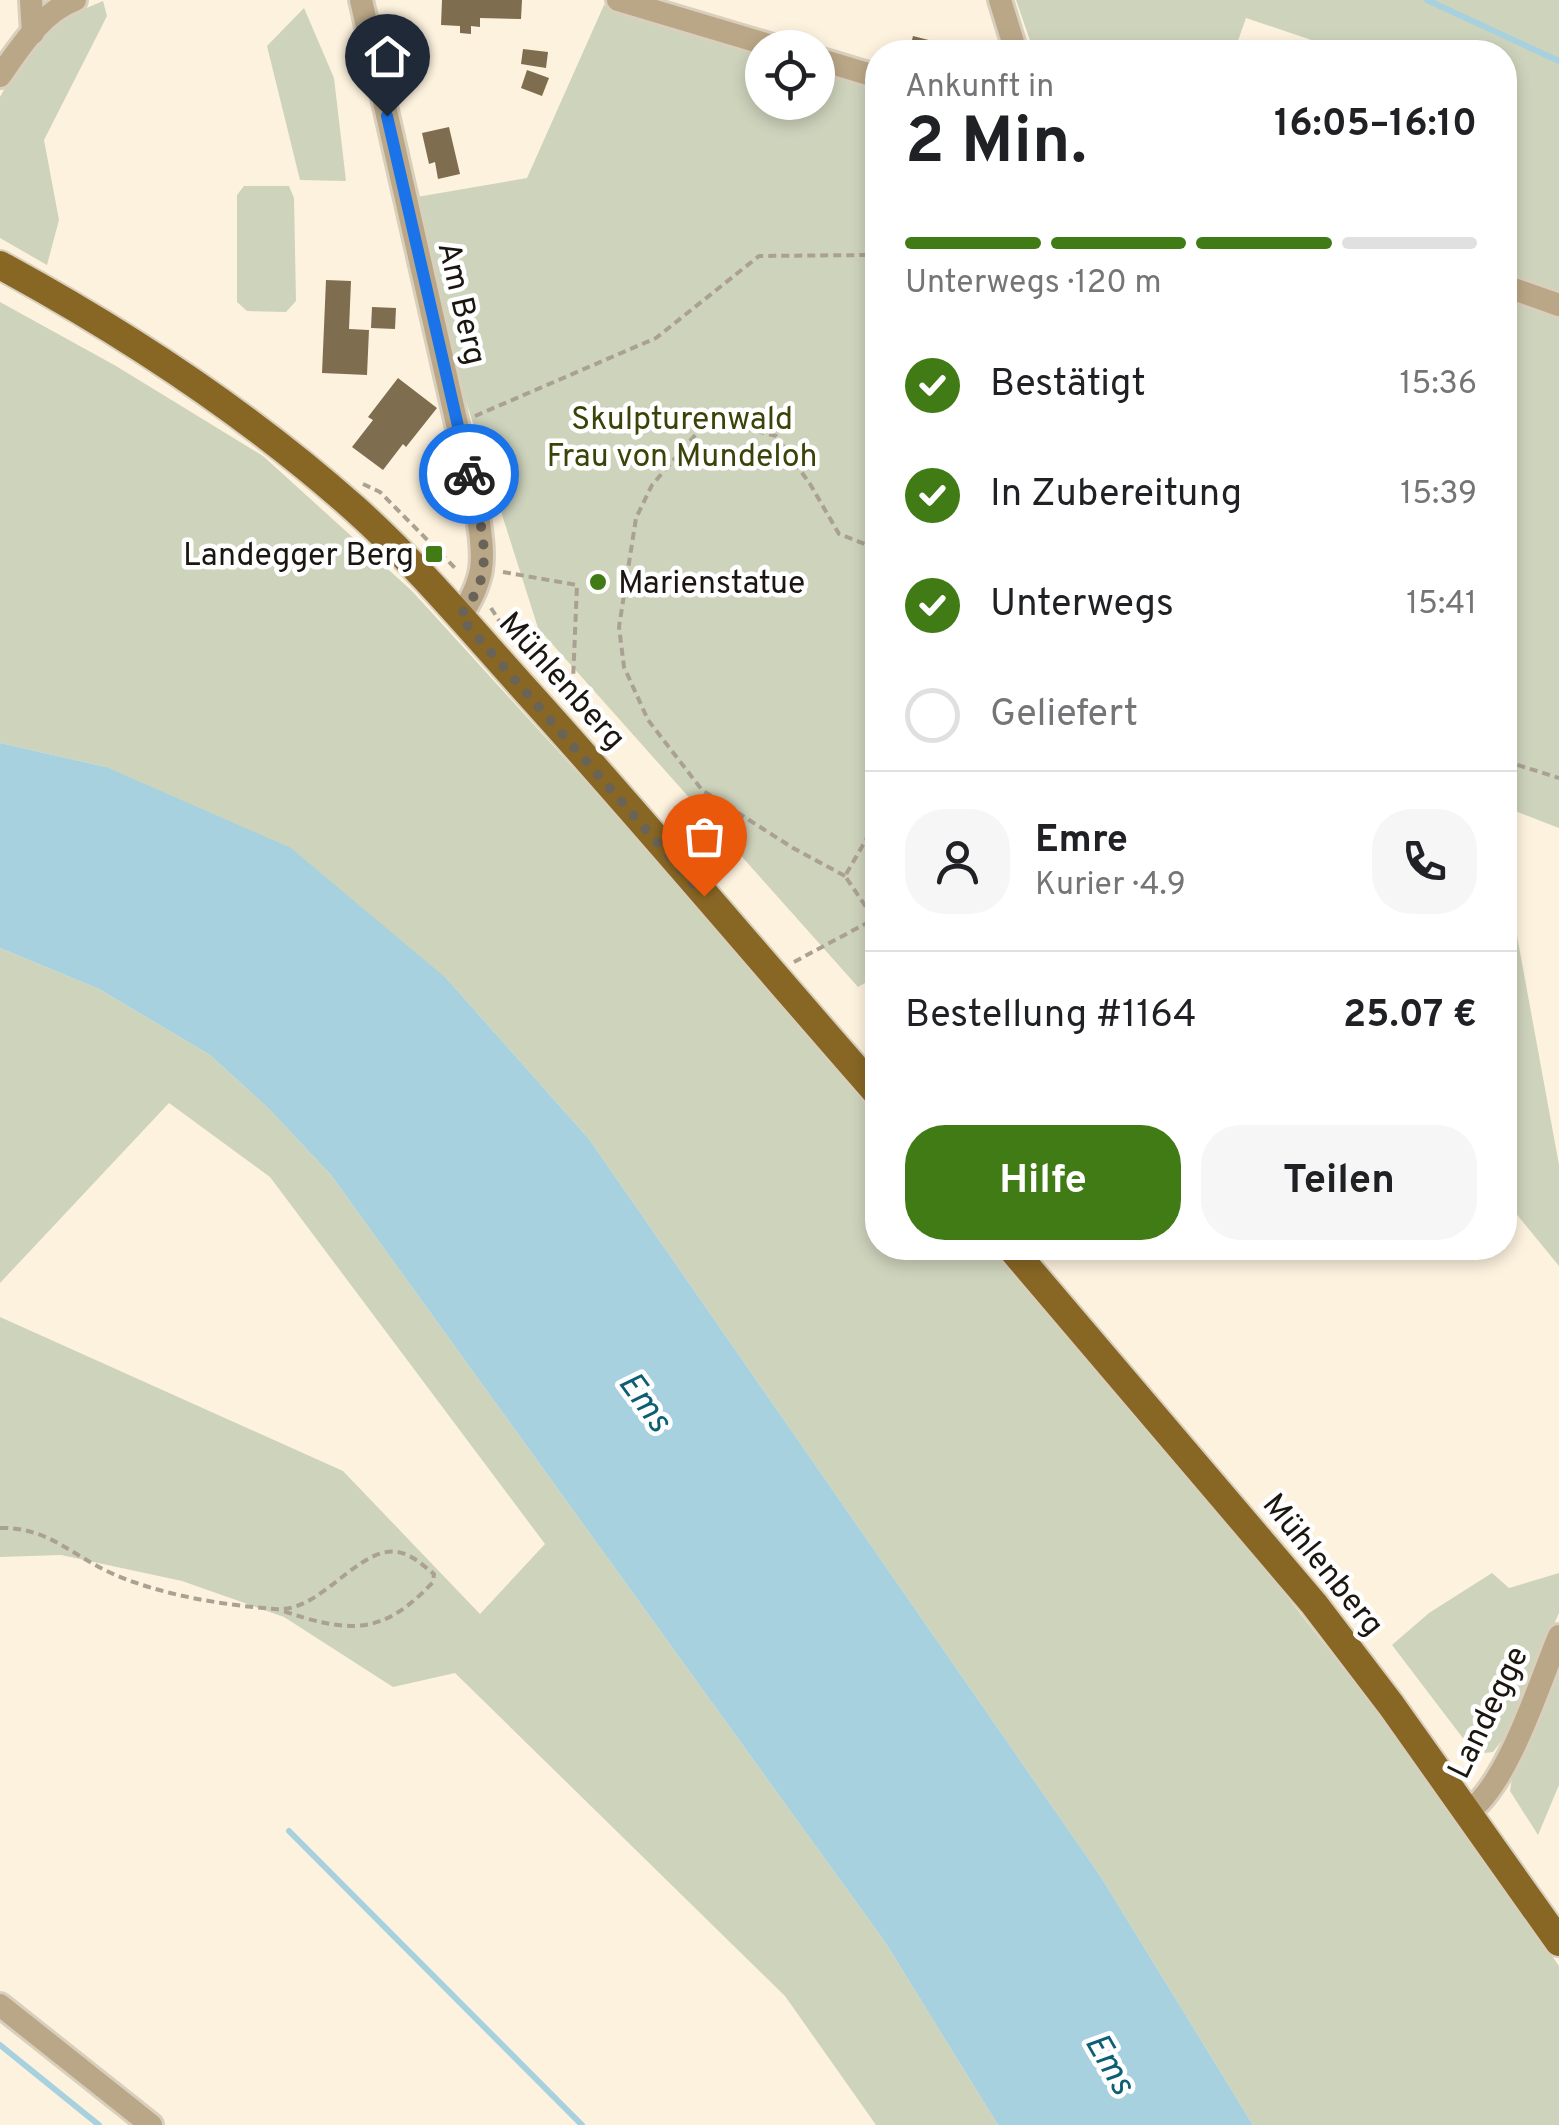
<!DOCTYPE html>
<html lang="de">
<meta charset="utf-8">
<style>
:root{--surface:#fff;--page:#f6f6f6;--text:#202124;--muted:#757577;--line:#e0e0e0;--accent:#407b15}
body{margin:0;font-family:Overpass,sans-serif;background:var(--page);color:var(--text);height:100vh;display:flex;flex-direction:column;font-size:38px;white-space:nowrap}
*{box-sizing:border-box;margin:0}
p{font-size:32px;color:var(--muted)}
.icon{flex:none;width:55px;height:55px;fill:none;stroke:currentColor;stroke-width:2;stroke-linecap:round;stroke-linejoin:round}
.map{position:relative;flex:1;overflow:hidden}
.drawer{position:absolute;left:865px;top:40px;width:652px;height:1220px;display:flex;flex-direction:column;background:var(--surface);border-radius:40px;box-shadow:0 5px 15px #0003}
.drawer>*{flex:none}
.controls{position:absolute;left:745px;top:30px;display:grid;gap:20px}
.controls a{display:grid;place-items:center;width:90px;height:90px;border-radius:50%;background:var(--surface);box-shadow:0 5px 15px #0003;font-size:50px}
.pin{position:absolute;display:grid;place-items:center;width:85px;height:85px;color:#fff;margin:-102px -42px;border-radius:50% 50% 50% 0;rotate:-45deg;box-shadow:0 0 10px #0007}
.pin .icon{rotate:45deg}
.courier{position:absolute;display:grid;place-items:center;width:100px;height:100px;margin:-50px;border:8px solid #1a73e8;border-radius:50%;background:#fff;color:#222;box-shadow:0 2px 12px #0007}
.head em{font-style:normal;font-weight:700}
.head div{display:flex;flex-direction:column-reverse}
.head{display:flex;align-items:center;justify-content:space-between;height:170px;padding:0 40px}
h1{font-size:65px;font-weight:700;line-height:75px}
.bar{display:grid;grid-template-columns:repeat(4,1fr);gap:15px 10px;align-content:center;height:120px;padding:0 40px}
.bar i{height:12px;border-radius:8px;background:var(--line)}
.bar .active{background:var(--accent)}
.bar p{grid-column:span 4}
.line{display:flex;align-items:center;gap:25px;padding:0 40px;border-top:2px solid var(--line)}
.line div{flex:1}
.round{display:grid;place-items:center;flex:none;width:105px;height:105px;border-radius:40px;background:var(--page)}
ol{padding:0 40px;list-style:none}
li{display:flex;align-items:center;gap:30px;height:110px}
li p{margin-inline-start:auto}
li .icon{padding:10px;border-radius:50%;background:var(--accent);color:#fff;stroke-width:4}
li:last-child{color:var(--muted)}
li i{width:55px;height:55px;border:5px solid var(--line);border-radius:50%}
.button{display:flex;gap:20px;margin-top:auto;padding:20px 40px}
.button a{flex:1;height:115px;border-radius:40px;background:var(--accent);color:#fff;font-size:40px;font-weight:700;line-height:115px;text-align:center}
.button a+a{background:var(--page);color:var(--text)}
.map>svg:first-child{display:block}
.green{fill:#ced3bc}
.water{fill:#a7d1df}
.lines{fill:none;stroke-linecap:round;stroke-linejoin:round}
.stream{stroke:#a7d1df;stroke-width:6}
.building{fill:#7f6d4f}
.minor-casing{stroke:#d9cfbd;stroke-width:28}
.major-casing{stroke:#d9cfbd;stroke-width:32}
.path{stroke:#aaa192;stroke-width:4;stroke-dasharray:8 5;stroke-linecap:butt}
.minor{stroke:#baa787;stroke-width:22}
.major{stroke:#886725;stroke-width:28}
.done{stroke:#6a6358;stroke-width:10;stroke-dasharray:0 18}
.route{stroke:#1a73e8;stroke-width:12}
.poi-dot{fill:#407b15;stroke:#fff;stroke-width:4}
.labels{text-anchor:middle;stroke-width:9;stroke-linejoin:round;paint-order:stroke}
.street-label{font-size:32px;fill:#1b1610;stroke:#fff}
.park-label{font-size:32px;fill:#3b4308;stroke:#fff}
.poi-label{font-size:32px;fill:#1b1610;stroke:#fff;text-anchor:end}
.water-label{font-size:35px;font-style:italic;fill:#0d5f74;stroke:#fff}
</style>
<div class="map">
<svg width="1559" height="2125" viewBox="0 0 1559 2125">
<rect width="100%" height="100%" fill="#fdf2de"/>
<!-- green -->
<g class="green">
<polygon points="1016,0 1559,0 1559,296 1505,278 1505,52 1347,52 1246,18 1234,52 1034,52"/>
<polygon points="103,1 107,16 44,140 59,220 47,265 0,238 0,97 16,68 56,21"/>
<polygon points="604,5 762,48 762,102 818,102 818,63 877,80 877,976 858,987 538,628 445,335 411,198 527,178"/>
<polygon points="304,8 334,78 346,181 300,180 267,46"/>
<polygon points="244,186 289,186 294,198 296,301 286,312 247,311 237,302 237,195"/>
<polygon points="1505,288 1559,309 1559,828 1505,807"/>
<polygon points="0,302 116,366 263,456 412,591 621,820 877,1117 878,1248 991,1248 1224,1516 1426,1774 1559,1966 1559,2125 1253,2125 1101,1877 589,1139 447,979 106,767 0,743"/>
<polygon points="1505,870 1559,1165 1559,1266 1505,1200"/>
<polygon points="0,948 99,989 210,1055 269,1109 331,1175 885,1942 998,2125 876,2125 785,1996 455,1673 393,1687 284,1617 182,1581 61,1555 0,1557 0,1317 343,1471 480,1614 545,1544 270,1177 169,1103 0,1283"/>
<polygon points="1492,1573 1509,1588 1559,1573 1559,1613 1503,1739 1493,1752 1475,1754 1392,1645 1429,1613"/>
<polygon points="1559,1661 1559,1785 1538,1835 1510,1791 1513,1771"/>
</g>
<!-- water -->
<polygon class="water" points="0,743 106,767 291,848 447,979 589,1139 1101,1877 1253,2125 998,2125 885,1942 331,1175 269,1109 210,1055 99,989 0,948"/>
<g class="lines">
<!-- stream -->
<g class="stream">
<polyline points="1427,0 1559,61"/>
<polyline points="289,1831 582,2125"/>
<polyline points="0,2045 99,2125"/>
</g>
</g>
<!-- building -->
<g class="building">
<polygon points="442,0 522,0 521,19 480,18 480,27 471,26 471,34 460,33 460,26 441,25"/>
<polygon points="913,36 960,48 963,40 979,44 978,48 992,52 909,52"/>
<polygon points="523,49 548,52 546,68 521,64"/>
<polygon points="527,70 549,78 542,96 521,88"/>
<polygon points="449,127 460,174 438,179 435,162 429,164 422,133"/>
<polygon points="326,280 351,281 349,329 369,330 367,375 322,373"/>
<polygon points="372,307 396,308 395,329 371,328"/>
<polygon points="398,378 437,408 406,447 403,444 383,470 352,447 373,420 368,417"/>
</g>
<g class="lines">
<defs>
<g id="minor">
<polyline points="31,0 33,33"/>
<path d="M361,0L478,517C485,561 485,579 460,617"/>
<polyline points="618,0 779,48"/>
<polyline points="1000,0 1016,52"/>
<polyline points="818,59 878,77"/>
<path d="M0,76C19,49 42,12 75,0"/>
<polyline points="1505,286 1559,305"/>
<path d="M1468,1812C1508,1784 1539,1684 1559,1636"/>
<polyline points="0,2005 151,2125"/>
</g>
<g id="major">
<path d="M0,265C127,334 246,412 354,508C418,565 473,632 530,695C648,826 762,962 878,1094"/>
<polyline points="1011,1248 1314,1604 1391,1705 1559,1942"/>
</g>
</defs>
<!-- minor casing -->
<use href="#minor" class="minor-casing"/>
<!-- major casing -->
<use href="#major" class="major-casing"/>
<!-- path -->
<g class="path">
<polyline points="475,416 656,338 759,256 868,255 878,263"/>
<polyline points="363,484 380,492 458,571"/>
<polyline points="503,572 577,585 572,705"/>
<polyline points="491,608 502,625"/>
<polyline points="1505,761 1559,778"/>
<polyline points="845,876 793,848 702,790 648,720 624,667 619,627 636,518 652,485 709,419 776,436 810,484 839,534 878,549"/>
<polyline points="873,917 845,876 878,819"/>
<polyline points="794,962 878,917"/>
<path d="M0,1528C48,1527 71,1555 111,1573C160,1595 222,1605 275,1609C325,1614 365,1532 409,1556C418,1560 426,1568 434,1574L433,1582C382,1637 348,1633 280,1610"/>
</g>
<!-- minor -->
<use href="#minor" class="minor"/>
<!-- major -->
<use href="#major" class="major"/>
</g>
<g class="lines">
<!-- done -->
<path class="done" d="M469,474C477,510 493,555 477,590C473,599 465,608 460,617L704,896"/>
<!-- route -->
<polyline class="route" points="387,116 469,474"/>
</g>
<!-- markers -->
<g class="poi-dot">
<rect x="424" y="544" width="20" height="20" rx="5"/>
<circle cx="598" cy="582" r="10"/>
</g>
<g class="labels">
<!-- street labels -->
<g class="street-label">
<text transform="translate(463 303) rotate(77)" y="11">Am Berg</text>
<text transform="translate(563 680) rotate(48)" y="11">Mühlenberg</text>
<text transform="translate(1324 1564) rotate(51)" y="11">Mühlenberg</text>
<text transform="translate(1487 1712) rotate(-64)" y="11">Landegge</text>
</g>
<!-- park labels -->
<g class="park-label">
<text x="682" y="429">Skulpturenwald<tspan x="682" dy="37">Frau von Mundeloh</tspan></text>
</g>
<!-- poi labels -->
<g class="poi-label">
<text x="414" y="565">Landegger Berg</text>
<text x="618" y="593" text-anchor="start">Marienstatue</text>
</g>
<!-- water labels -->
<g class="water-label">
<text transform="translate(646 1401) rotate(54)" y="12">Ems</text>
<text transform="translate(1111 2063) rotate(60)" y="12">Ems</text>
</g>
</g>
</svg>
<div class="controls">
<a><svg class="icon" aria-label="locate" viewBox="0 0 24 24"><circle cx="12" cy="12" r="6"/><path d="M12 2v4M12 18v4M2 12h4M18 12h4"/></svg></a>
</div>
<div class="pin" style="left:704px;top:896px;background:#ea580c"><svg class="icon" aria-label="bag" viewBox="0 0 24 24"><path d="M5 8h14l-1 12H6zM9 8a3 3 0 0 1 6 0"/></svg></div>
<div class="pin" style="left:387px;top:116px;background:#1f2937"><svg class="icon" aria-label="home" viewBox="0 0 24 24"><path d="M3 11l9-7 9 7M6 9v11h12V9"/></svg></div>
<div class="courier" style="left:469px;top:474px"><svg class="icon" aria-label="bike" viewBox="0 0 24 24"><circle cx="6" cy="16" r="4"/><circle cx="18" cy="16" r="4"/><path d="M6 16l4-8h5l3 8M10 8l3 8H6M13 5h3"/></svg></div>
<section class="drawer">
<div class="head"><div><h1>2 Min.</h1><p>Ankunft in</p></div><em>16:05–16:10</em></div>
<div class="bar"><i class="active"></i><i class="active"></i><i class="active"></i><i></i><p>Unterwegs · 120 m</p></div>
<ol>
<li><svg class="icon" aria-label="check" viewBox="0 0 24 24"><path d="M5 12l5 5 9-10"/></svg>Bestätigt<p>15:36</p></li>
<li><svg class="icon" aria-label="check" viewBox="0 0 24 24"><path d="M5 12l5 5 9-10"/></svg>In Zubereitung<p>15:39</p></li>
<li><svg class="icon" aria-label="check" viewBox="0 0 24 24"><path d="M5 12l5 5 9-10"/></svg>Unterwegs<p>15:41</p></li>
<li><i></i>Geliefert</li>
</ol>
<div class="line" style="height:180px"><a class="round"><svg class="icon" aria-label="person" viewBox="0 0 24 24"><circle cx="12" cy="8" r="4"/><path d="M4 21q1-7 8-7t8 7"/></svg></a><div><b>Emre</b><p>Kurier · 4.9</p></div><a class="round"><svg class="icon" aria-label="phone" viewBox="0 0 24 24"><path d="M5 4h4l2 5-3 2q2 4 5 5l2-3 5 2v4C11 20 4 13 5 4z"/></svg></a></div>
<div class="line" style="height:130px"><div>Bestellung #1164</div><b>25.07 €</b></div>
<div class="button"><a>Hilfe</a><a>Teilen</a></div>
</section>
</div>
